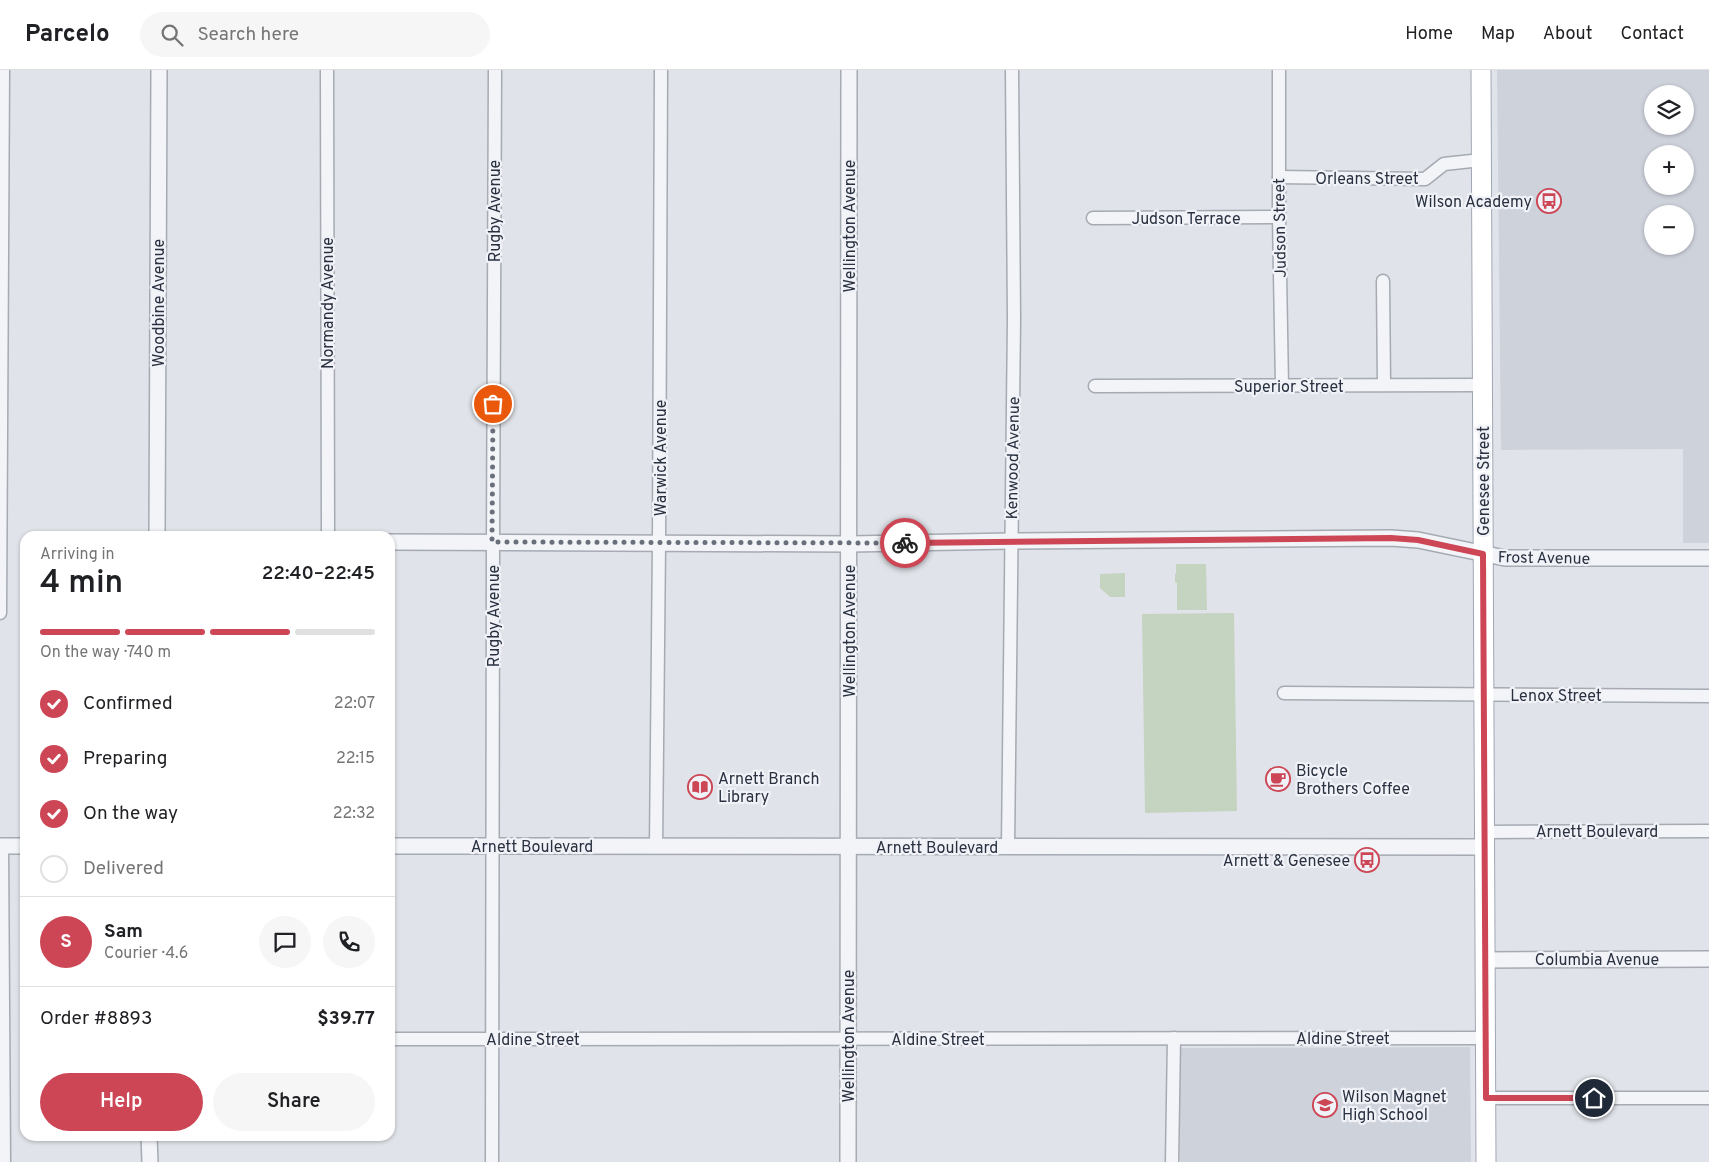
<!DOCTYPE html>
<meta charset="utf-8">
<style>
:root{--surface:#fff;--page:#f6f6f6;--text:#202124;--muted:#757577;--line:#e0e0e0;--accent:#cd4656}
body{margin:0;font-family:Overpass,sans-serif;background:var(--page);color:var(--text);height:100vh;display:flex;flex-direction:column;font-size:19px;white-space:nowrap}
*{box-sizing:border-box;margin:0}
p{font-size:16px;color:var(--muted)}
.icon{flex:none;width:28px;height:28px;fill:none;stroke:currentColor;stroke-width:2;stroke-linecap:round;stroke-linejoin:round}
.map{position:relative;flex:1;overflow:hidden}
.sheet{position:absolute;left:20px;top:461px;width:375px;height:610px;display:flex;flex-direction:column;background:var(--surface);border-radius:15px;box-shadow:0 1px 4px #0004}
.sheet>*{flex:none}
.controls{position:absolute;left:1644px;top:15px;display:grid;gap:10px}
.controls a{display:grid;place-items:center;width:50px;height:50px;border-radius:50%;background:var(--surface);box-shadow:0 1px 4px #0004;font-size:25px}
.pin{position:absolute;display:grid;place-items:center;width:42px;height:42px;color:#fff;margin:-21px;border:2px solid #fff;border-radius:50%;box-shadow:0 1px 5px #0007}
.courier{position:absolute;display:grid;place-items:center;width:50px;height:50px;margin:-25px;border:4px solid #cd4656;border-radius:50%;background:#fff;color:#222;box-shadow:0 1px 6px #0007}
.overview em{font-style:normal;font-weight:600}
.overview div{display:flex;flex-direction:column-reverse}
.overview{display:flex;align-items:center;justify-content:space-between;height:85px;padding:0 20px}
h1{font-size:32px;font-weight:600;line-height:38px}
.bar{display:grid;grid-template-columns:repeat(4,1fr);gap:8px 5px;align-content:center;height:60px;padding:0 20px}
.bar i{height:6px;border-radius:4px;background:var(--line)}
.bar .active{background:var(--accent)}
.bar p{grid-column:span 4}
.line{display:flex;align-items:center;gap:12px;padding:0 20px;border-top:1px solid var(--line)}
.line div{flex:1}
.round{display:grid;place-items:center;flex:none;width:52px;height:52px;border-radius:26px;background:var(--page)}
ol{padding:0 20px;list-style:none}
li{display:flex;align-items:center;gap:15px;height:55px}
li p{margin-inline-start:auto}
li .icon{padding:5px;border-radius:50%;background:var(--accent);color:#fff;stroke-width:4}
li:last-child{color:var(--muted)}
li i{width:28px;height:28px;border:2px solid var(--line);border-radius:50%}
.action{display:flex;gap:10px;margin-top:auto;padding:10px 20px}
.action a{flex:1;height:58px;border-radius:30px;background:var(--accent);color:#fff;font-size:20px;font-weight:600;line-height:58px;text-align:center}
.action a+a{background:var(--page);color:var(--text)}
header{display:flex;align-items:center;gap:30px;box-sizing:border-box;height:70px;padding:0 25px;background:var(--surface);border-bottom:1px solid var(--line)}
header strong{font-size:24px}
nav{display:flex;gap:28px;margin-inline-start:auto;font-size:18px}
.search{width:350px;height:45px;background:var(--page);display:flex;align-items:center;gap:12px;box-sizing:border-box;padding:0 18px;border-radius:28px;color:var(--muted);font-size:19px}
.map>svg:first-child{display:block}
.built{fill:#ced2db;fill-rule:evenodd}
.green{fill:#c5d3c1}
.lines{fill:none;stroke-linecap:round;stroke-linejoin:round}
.minor-casing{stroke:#a5aab3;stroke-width:15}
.tertiary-casing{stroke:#a5aab3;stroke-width:18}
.primary-casing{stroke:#a0a7b5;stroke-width:21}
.minor{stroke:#f3f4f7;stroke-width:12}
.tertiary{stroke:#f3f4f7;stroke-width:15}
.primary{stroke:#fff;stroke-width:19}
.done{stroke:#696f7b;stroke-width:5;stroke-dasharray:0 9}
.route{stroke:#cd4656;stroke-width:6}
.labels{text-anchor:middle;stroke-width:4.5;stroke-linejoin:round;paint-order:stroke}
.street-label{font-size:16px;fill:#293140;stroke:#f0f2f7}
.poi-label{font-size:16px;fill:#293140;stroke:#f0f2f7;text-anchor:start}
</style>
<header>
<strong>Parcelo</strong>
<div class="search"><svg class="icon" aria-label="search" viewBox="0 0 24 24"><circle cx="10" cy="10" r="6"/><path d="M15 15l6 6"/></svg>Search here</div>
<nav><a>Home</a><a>Map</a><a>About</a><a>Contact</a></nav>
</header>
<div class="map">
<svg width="1709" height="1092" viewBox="0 0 1709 1092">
<rect width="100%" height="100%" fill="#e0e3e9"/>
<!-- built -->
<g class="built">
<path d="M1497,0H1709V473H1683V379L1501,380ZM1652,24H1685V56H1652ZM1652,84H1685V116H1652ZM1652,144H1685V176H1652Z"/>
<polygon points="1470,977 1471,1092 1180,1092 1180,978"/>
</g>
<!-- green -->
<g class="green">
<polygon points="1176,494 1206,494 1207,540 1177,540 1177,513 1175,512 1175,504 1176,504"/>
<polygon points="1125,503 1125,527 1110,527 1100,518 1100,504"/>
<polygon points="1234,543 1237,741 1145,743 1142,544"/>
</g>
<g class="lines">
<defs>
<g id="minor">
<polyline points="327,0 328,466"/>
<polyline points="1279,0 1279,147 1282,316"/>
<polyline points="1279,107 1425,109 1444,94 1481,90"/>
<polyline points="1093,148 1279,147"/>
<polyline points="1383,211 1384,315"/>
<polyline points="1095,316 1482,315"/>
<polyline points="0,543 3,0"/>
<polyline points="1284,623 1709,626"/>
<polyline points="1485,762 1709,761"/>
<polyline points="2,776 4,1092"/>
<polyline points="656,777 659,473 661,0"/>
<polyline points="1008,777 1014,249 1012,0"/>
<polyline points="390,969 1486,968"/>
<polyline points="1486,1028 1709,1028"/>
<polyline points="492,1092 493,472 495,0"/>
<polyline points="1172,1092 1174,968"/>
</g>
<g id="tertiary">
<polyline points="157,466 159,0"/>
<polyline points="390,472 850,474 1011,471 1391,468 1418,470 1505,488 1709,488"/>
<polyline points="0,776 25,776"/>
<polyline points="390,776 1485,777"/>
<polyline points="1485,890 1709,889"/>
<polyline points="149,1066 150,1092"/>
<polyline points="848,1092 849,0"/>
</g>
<polyline id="primary" points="1481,0 1486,1092"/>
</defs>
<!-- minor casing -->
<use href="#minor" class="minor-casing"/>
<!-- tertiary casing -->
<use href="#tertiary" class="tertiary-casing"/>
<!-- primary casing -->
<use href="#primary" class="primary-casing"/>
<!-- minor -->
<use href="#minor" class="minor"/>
<!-- tertiary -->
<use href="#tertiary" class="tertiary"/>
<!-- primary -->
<use href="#primary" class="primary"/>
</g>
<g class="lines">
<!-- done -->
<polyline class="done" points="493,334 492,472 905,473"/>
<!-- route -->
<polyline class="route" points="905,473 1391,468 1418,470 1483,484 1486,1028 1594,1028"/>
</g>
<!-- icons -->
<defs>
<symbol id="bus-ring" viewBox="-11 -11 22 22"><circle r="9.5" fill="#f0f2f7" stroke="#cd4656" stroke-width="1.5"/><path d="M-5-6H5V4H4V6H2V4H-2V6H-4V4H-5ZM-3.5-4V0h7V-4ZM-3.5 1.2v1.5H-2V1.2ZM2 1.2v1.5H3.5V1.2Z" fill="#cd4656"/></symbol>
<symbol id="cafe-ring" viewBox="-11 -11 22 22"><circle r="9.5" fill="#f0f2f7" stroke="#cd4656" stroke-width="1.5"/><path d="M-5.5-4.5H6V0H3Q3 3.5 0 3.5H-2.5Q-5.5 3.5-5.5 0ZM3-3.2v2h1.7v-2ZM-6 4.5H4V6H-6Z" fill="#cd4656"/></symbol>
<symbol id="library-ring" viewBox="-11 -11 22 22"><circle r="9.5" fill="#f0f2f7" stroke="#cd4656" stroke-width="1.5"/><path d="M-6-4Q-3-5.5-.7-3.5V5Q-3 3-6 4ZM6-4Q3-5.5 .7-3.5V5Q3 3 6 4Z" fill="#cd4656"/></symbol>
<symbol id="school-ring" viewBox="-11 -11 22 22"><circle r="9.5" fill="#f0f2f7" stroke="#cd4656" stroke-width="1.5"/><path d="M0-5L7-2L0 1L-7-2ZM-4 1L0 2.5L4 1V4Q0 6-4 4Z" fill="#cd4656"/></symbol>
</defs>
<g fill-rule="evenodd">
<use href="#bus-ring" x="1535" y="117" width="28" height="28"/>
<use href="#cafe-ring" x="1264" y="695" width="28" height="28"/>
<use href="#library-ring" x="686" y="703" width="28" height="28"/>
<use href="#bus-ring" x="1353" y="776" width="28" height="28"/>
<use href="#school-ring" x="1311" y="1021" width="28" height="28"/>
</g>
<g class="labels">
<!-- street labels -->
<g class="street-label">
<text x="1367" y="114">Orleans Street</text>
<text transform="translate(494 141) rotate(-90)" y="6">Rugby Avenue</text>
<text x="1186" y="154">Judson Terrace</text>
<text transform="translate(849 156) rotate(-90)" y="6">Wellington Avenue</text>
<text transform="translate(1279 158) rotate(-91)" y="6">Judson Street</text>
<text transform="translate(158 233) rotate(-90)" y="6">Woodbine Avenue</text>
<text transform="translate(327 233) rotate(-90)" y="6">Normandy Avenue</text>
<text x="1289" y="322">Superior Street</text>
<text transform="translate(660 388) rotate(-90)" y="6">Warwick Avenue</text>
<text transform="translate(1012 388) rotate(-89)" y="6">Kenwood Avenue</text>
<text transform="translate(1483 411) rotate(-90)" y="6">Genesee Street</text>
<text transform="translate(1544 487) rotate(1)" y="6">Frost Avenue</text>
<text transform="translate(493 546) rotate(-90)" y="6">Rugby Avenue</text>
<text transform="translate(849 561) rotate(-90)" y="6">Wellington Avenue</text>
<text x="1556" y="631">Lenox Street</text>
<text x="1597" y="767">Arnett Boulevard</text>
<text x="532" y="782">Arnett Boulevard</text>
<text x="937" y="783">Arnett Boulevard</text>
<text x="1597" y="895">Columbia Avenue</text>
<text transform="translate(848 966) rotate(-90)" y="6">Wellington Avenue</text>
<text x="1343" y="974">Aldine Street</text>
<text x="533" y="975">Aldine Street</text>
<text x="938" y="975">Aldine Street</text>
</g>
<!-- poi labels -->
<g class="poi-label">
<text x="1532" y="137" text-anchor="end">Wilson Academy</text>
<text x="1296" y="706">Bicycle<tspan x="1296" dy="18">Brothers Coffee</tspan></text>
<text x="718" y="714">Arnett Branch<tspan x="718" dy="18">Library</tspan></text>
<text x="1350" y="796" text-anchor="end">Arnett &amp; Genesee</text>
<text x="1342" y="1032">Wilson Magnet<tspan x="1342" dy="18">High School</tspan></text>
</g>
</g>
</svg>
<div class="controls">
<a><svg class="icon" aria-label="layers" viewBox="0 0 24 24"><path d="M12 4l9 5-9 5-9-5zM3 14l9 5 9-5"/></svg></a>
<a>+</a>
<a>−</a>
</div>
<div class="pin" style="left:493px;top:334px;background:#ea580c"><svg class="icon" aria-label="bag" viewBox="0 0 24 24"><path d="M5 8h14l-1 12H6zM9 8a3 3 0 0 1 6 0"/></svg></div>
<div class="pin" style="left:1594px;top:1028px;background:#1f2937"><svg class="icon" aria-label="home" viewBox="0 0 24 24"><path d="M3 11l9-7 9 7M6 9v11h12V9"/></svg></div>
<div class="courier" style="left:905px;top:473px"><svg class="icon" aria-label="bike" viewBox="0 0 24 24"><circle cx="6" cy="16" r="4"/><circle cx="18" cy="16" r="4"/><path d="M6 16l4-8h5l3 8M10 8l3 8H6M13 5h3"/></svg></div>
<section class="sheet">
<div class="overview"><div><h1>4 min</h1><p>Arriving in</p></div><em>22:40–22:45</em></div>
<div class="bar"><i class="active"></i><i class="active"></i><i class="active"></i><i></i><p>On the way · 740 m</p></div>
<ol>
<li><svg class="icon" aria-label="check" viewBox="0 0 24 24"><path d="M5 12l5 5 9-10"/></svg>Confirmed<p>22:07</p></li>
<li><svg class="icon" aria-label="check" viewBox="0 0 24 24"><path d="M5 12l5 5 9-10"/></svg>Preparing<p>22:15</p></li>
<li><svg class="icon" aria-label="check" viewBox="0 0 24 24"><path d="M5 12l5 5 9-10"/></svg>On the way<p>22:32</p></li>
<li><i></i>Delivered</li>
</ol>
<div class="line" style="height:90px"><b class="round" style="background:var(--accent);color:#fff">S</b><div><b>Sam</b><p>Courier · 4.6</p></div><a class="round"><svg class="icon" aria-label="chat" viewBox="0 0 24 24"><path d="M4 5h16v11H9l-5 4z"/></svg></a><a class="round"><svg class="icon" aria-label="phone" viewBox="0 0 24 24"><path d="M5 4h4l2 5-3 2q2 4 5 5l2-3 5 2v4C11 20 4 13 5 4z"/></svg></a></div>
<div class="line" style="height:65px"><div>Order #8893</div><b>$39.77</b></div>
<div class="action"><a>Help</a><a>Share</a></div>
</section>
</div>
